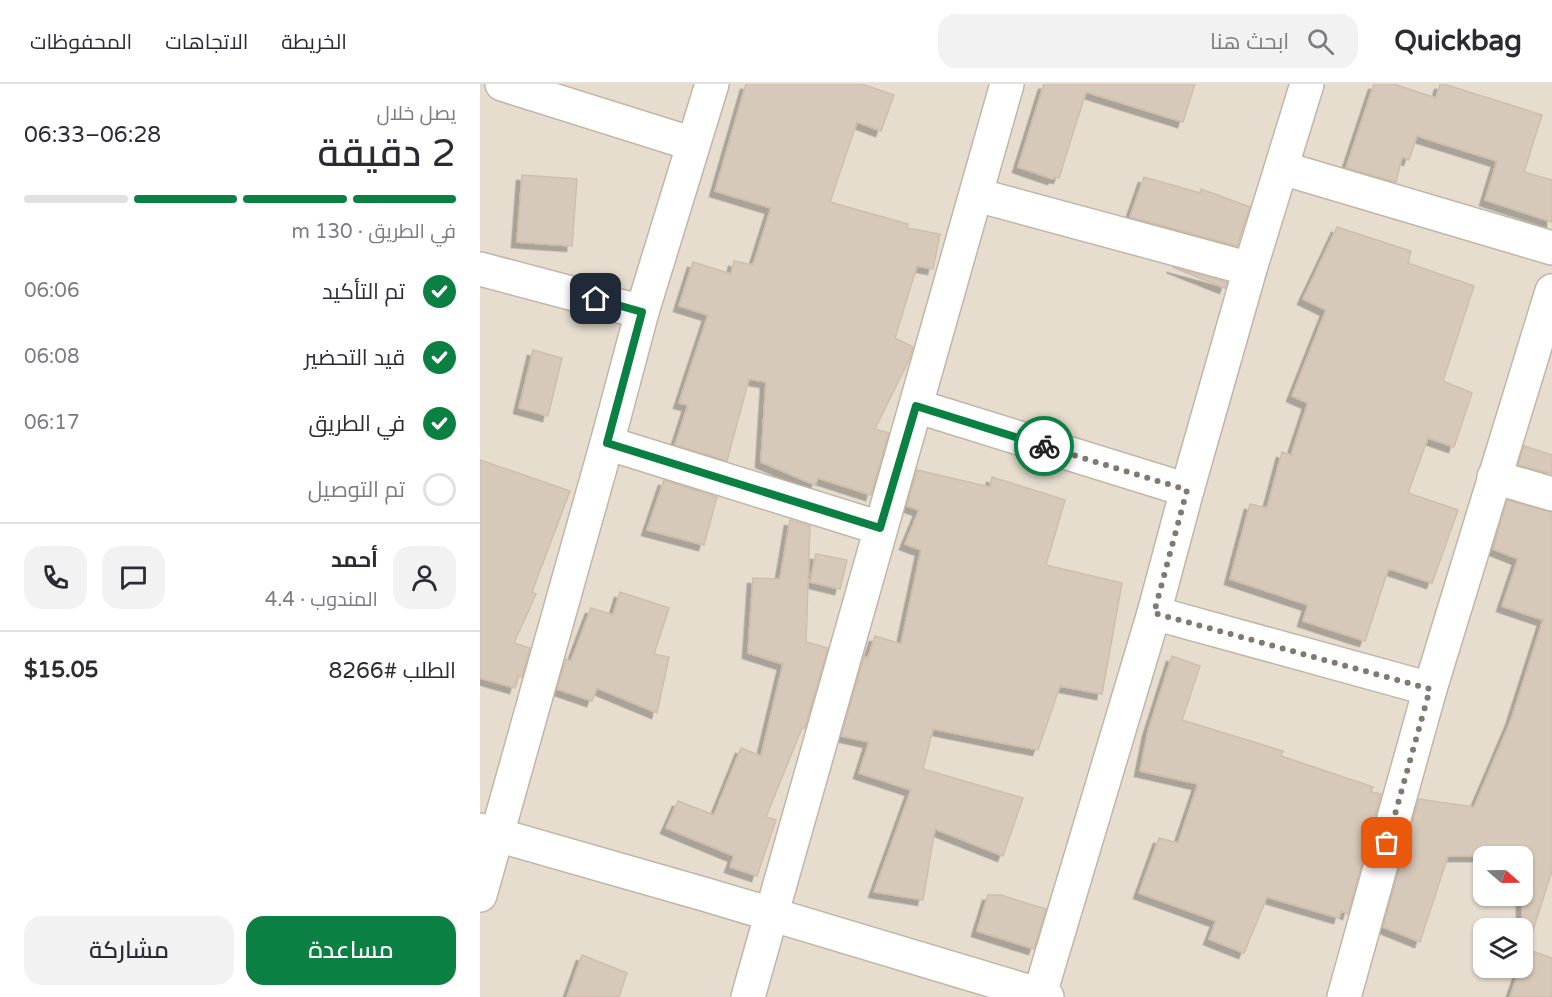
<!DOCTYPE html>
<html lang="ar">
<meta charset="utf-8">
<style>
:root{--surface:#fff;--page:#f2f2f3;--text:#2b2b33;--muted:#7c7c81;--line:#e1e1e2;--accent:#0b8043}
body{margin:0;font-family:"Varela Round",Cairo,sans-serif;background:var(--page);color:var(--text);direction:rtl;height:100vh;display:flex;flex-direction:column;font-size:22px;white-space:nowrap}
*{box-sizing:border-box;margin:0}
p{font-size:20px;color:var(--muted)}
.icon{flex:none;width:33px;height:33px;fill:none;stroke:currentColor;stroke-width:2;stroke-linecap:round;stroke-linejoin:round}
.map{position:relative;flex:1;overflow:hidden;direction:ltr}
.details{display:flex;flex-direction:column;background:var(--surface);width:480px}
.details>*{flex:none}
.needle{width:39px;rotate:110deg}
.fabs{position:absolute;left:993px;top:762px;display:grid;gap:12px}
.fabs a{display:grid;place-items:center;width:60px;height:60px;border-radius:12px;background:var(--surface);box-shadow:0 2px 4px #0004;font-size:30px}
.pin{position:absolute;display:grid;place-items:center;width:51px;height:51px;color:#fff;margin:-26px;border-radius:12px;box-shadow:0 3px 9px #0006}
.courier{position:absolute;display:grid;place-items:center;width:60px;height:60px;margin:-30px;border:4px solid #0b8043;border-radius:50%;background:#fff;color:#222;box-shadow:0 2px 8px #0007}
.headline em{font-style:normal;font-weight:600}
.headline div{display:flex;flex-direction:column-reverse}
.headline{display:flex;align-items:center;justify-content:space-between;height:102px;padding:0 24px}
h1{font-size:39px;font-weight:600;line-height:45px}
.bar{display:grid;grid-template-columns:repeat(4,1fr);gap:9px 6px;align-content:center;height:72px;padding:0 24px}
.bar i{height:8px;border-radius:4px;background:var(--line)}
.bar .on{background:var(--accent)}
.bar p{grid-column:span 4}
.line{display:flex;align-items:center;gap:15px;padding:0 24px;border-top:2px solid var(--line)}
.line div{flex:1}
.round{display:grid;place-items:center;flex:none;width:63px;height:63px;border-radius:18px;background:var(--page)}
ol{padding:0 24px;list-style:none}
li{display:flex;align-items:center;gap:18px;height:66px}
li p{margin-inline-start:auto}
li .icon{padding:6px;border-radius:50%;background:var(--accent);color:#fff;stroke-width:4}
li:last-child{color:var(--muted)}
li i{width:33px;height:33px;border:3px solid var(--line);border-radius:50%}
.cta{display:flex;gap:12px;margin-top:auto;padding:12px 24px}
.cta a{flex:1;height:69px;border-radius:18px;background:var(--accent);color:#fff;font-size:24px;font-weight:600;line-height:69px;text-align:center}
.cta a+a{background:var(--page);color:var(--text)}
header{display:flex;align-items:center;gap:36px;box-sizing:border-box;height:84px;padding:0 30px;background:var(--surface);border-bottom:2px solid var(--line)}
header strong{font-size:28px}
nav{display:flex;gap:33px;margin-inline-start:auto;font-size:21px}
.search{width:420px;height:54px;background:var(--page);display:flex;align-items:center;gap:15px;box-sizing:border-box;padding:0 21px;border-radius:18px;color:var(--muted);font-size:22px}
main{display:flex;flex:1;min-height:0}
.map>svg:first-child{display:block}
.residential{fill:#e6ddcf;fill-rule:evenodd}
.building{fill:#d7c9b9;stroke:#cfbeaa;stroke-width:1.5;filter:url(#shadow)}
.lines{fill:none;stroke-linecap:round;stroke-linejoin:round}
.street-casing{stroke:#c0b6a7;stroke-width:36}
.street{stroke:#fff;stroke-width:33}
.done{stroke:#80796f;stroke-width:6;stroke-dasharray:0 10.8}
.route{stroke:#0b8043;stroke-width:8}
</style>
<header>
<strong>Quickbag</strong>
<div class="search"><svg class="icon" aria-label="search" viewBox="0 0 24 24"><circle cx="10" cy="10" r="6"/><path d="M15 15l6 6"/></svg>ابحث هنا</div>
<nav><a>الخريطة</a><a>الاتجاهات</a><a>المحفوظات</a></nav>
</header>
<main>
<div class="map">
<svg width="1072" height="913" viewBox="0 0 1072 913">
<defs>
<filter id="shadow"><feDropShadow dx="-5.5" dy="5.5" stdDeviation="0" flood-color="#0004"/></filter>
</defs>
<rect width="100%" height="100%" fill="#f2ece1"/>
<!-- residential -->
<path class="residential" d="M0,0H1072V913H0ZM1004,772H1042V812H1004ZM1004,844H1042V884H1004Z"/>
<!-- building -->
<g class="building">
<polygon points="266,0 382,0 414,11 401,47 377,38 350,118 428,140 427,144 460,150 453,185 437,182 415,254 433,263 429,276 395,345 409,349 391,411 338,394 335,401 281,378 286,298 269,295 247,377 195,361 208,321 199,319 228,231 199,222 213,178 251,190 254,177 273,181 291,124 235,107"/>
<polygon points="564,0 715,0 703,38 606,8 579,94 574,93 573,95 538,83"/>
<polygon points="894,0 914,0 956,14 960,0 964,0 1062,31 1044,88 1072,96 1072,138 1005,116 1017,77 937,52 929,76 922,73 916,98 866,84"/>
<polygon points="42,91 97,95 92,162 37,158"/>
<polygon points="664,93 720,109 721,105 770,123 757,162 650,133"/>
<polygon points="857,143 931,167 928,179 994,202 963,297 992,309 974,363 948,354 928,409 978,426 952,499 910,485 908,486 885,557 823,537 828,521 750,495 770,420 787,424 802,368 811,371 828,319 812,312 846,226 823,215"/>
<polygon points="692,183 747,198 745,204"/>
<polygon points="53,266 82,274 68,332 39,324"/>
<polygon points="1044,362 1072,371 1072,390 1038,381"/>
<polygon points="0,376 90,407 52,508 56,510 34,559 50,564 42,593 38,592 35,604 0,594"/>
<polygon points="437,386 510,403 512,393 585,416 566,481 642,499 622,610 580,602 558,666 453,645 443,685 543,714 523,772 455,745 443,816 394,808 431,706 379,689 389,658 361,652 384,573 388,574 395,552 421,560 441,466 425,460 439,426 427,422"/>
<polygon points="184,396 237,413 224,461 167,446"/>
<polygon points="1027,416 1072,428 1072,787 1049,859 1042,858 1042,772 968,772 940,858 903,843 939,715 994,723 1031,636 1063,536 1022,522 1038,475 1013,465"/>
<polygon points="310,436 330,442 326,558 348,564 325,644 322,644 286,733 296,736 277,792 250,783 254,772 186,744 198,717 234,731 261,664 281,672 303,580 268,569 273,494 300,495"/>
<polygon points="336,470 367,476 360,505 330,498"/>
<polygon points="140,508 189,524 174,570 189,573 177,629 117,604 112,617 77,605 86,575 91,577 111,524 133,531"/>
<polygon points="692,572 720,582 702,636 803,667 801,672 893,703 891,708 901,710 868,830 861,827 859,834 787,813 764,869 729,855 736,837 659,809 679,754 698,759 718,700 660,687 668,647"/>
<polygon points="508,811 521,811 566,825 554,865 497,847"/>
<polygon points="1046,865 1072,874 1072,913 1030,913 1040,884 1042,884"/>
<polygon points="102,871 147,889 139,913 87,913"/>
</g>
<g class="lines">
<defs>
<g id="street">
<polyline points="22,0 213,60"/>
<polyline points="802,84 1072,164"/>
<polyline points="497,111 770,185"/>
<polyline points="0,185 162,228"/>
<polyline points="436,322 707,406"/>
<polyline points="127,359 400,444"/>
<polyline points="1014,393 1072,410"/>
<polyline points="674,529 950,605"/>
<polyline points="0,746 227,811 567,913"/>
<polyline points="0,811 127,359 162,228 232,0"/>
<polyline points="268,913 527,0"/>
<polyline points="559,913 674,529 707,406 770,185 827,0"/>
<polyline points="864,913 950,605 1072,207"/>
</g>
</defs>
<!-- street casing -->
<use href="#street" class="street-casing"/>
<!-- street -->
<use href="#street" class="street"/>
</g>
<g class="lines">
<!-- done -->
<polyline class="done" points="564,362 707,406 674,529 950,605 907,759"/>
<!-- route -->
<polyline class="route" points="116,215 162,228 127,359 400,444 436,322 564,362"/>
</g>
</svg>
<div class="fabs">
<a><svg class="needle" viewBox="-14 -14 28 28"><path d="M0-13l5 13h-10z" fill="#e53935"/><path d="M0 13l5-13h-10z" fill="#7c7c81"/></svg></a>
<a><svg class="icon" aria-label="layers" viewBox="0 0 24 24"><path d="M12 4l9 5-9 5-9-5zM3 14l9 5 9-5"/></svg></a>
</div>
<div class="pin" style="left:907px;top:759px;background:#ea580c"><svg class="icon" aria-label="bag" viewBox="0 0 24 24"><path d="M5 8h14l-1 12H6zM9 8a3 3 0 0 1 6 0"/></svg></div>
<div class="pin" style="left:116px;top:215px;background:#1f2937"><svg class="icon" aria-label="home" viewBox="0 0 24 24"><path d="M3 11l9-7 9 7M6 9v11h12V9"/></svg></div>
<div class="courier" style="left:564px;top:362px"><svg class="icon" aria-label="bike" viewBox="0 0 24 24"><circle cx="6" cy="16" r="4"/><circle cx="18" cy="16" r="4"/><path d="M6 16l4-8h5l3 8M10 8l3 8H6M13 5h3"/></svg></div>
</div>
<section class="details">
<div class="headline"><div><h1>2 دقيقة</h1><p>يصل خلال</p></div><em>06:28–06:33</em></div>
<div class="bar"><i class="on"></i><i class="on"></i><i class="on"></i><i></i><p>في الطريق · 130 m</p></div>
<ol>
<li><svg class="icon" aria-label="check" viewBox="0 0 24 24"><path d="M5 12l5 5 9-10"/></svg>تم التأكيد<p>06:06</p></li>
<li><svg class="icon" aria-label="check" viewBox="0 0 24 24"><path d="M5 12l5 5 9-10"/></svg>قيد التحضير<p>06:08</p></li>
<li><svg class="icon" aria-label="check" viewBox="0 0 24 24"><path d="M5 12l5 5 9-10"/></svg>في الطريق<p>06:17</p></li>
<li><i></i>تم التوصيل</li>
</ol>
<div class="line" style="height:108px"><a class="round"><svg class="icon" aria-label="person" viewBox="0 0 24 24"><circle cx="12" cy="8" r="4"/><path d="M4 21q1-7 8-7t8 7"/></svg></a><div><b>أحمد</b><p>المندوب · 4.4</p></div><a class="round"><svg class="icon" aria-label="chat" viewBox="0 0 24 24"><path d="M4 5h16v11H9l-5 4z"/></svg></a><a class="round"><svg class="icon" aria-label="phone" viewBox="0 0 24 24"><path d="M5 4h4l2 5-3 2q2 4 5 5l2-3 5 2v4C11 20 4 13 5 4z"/></svg></a></div>
<div class="line" style="height:78px"><div>الطلب #8266</div><b>$15.05</b></div>
<div class="cta"><a>مساعدة</a><a>مشاركة</a></div>
</section>
</main>
